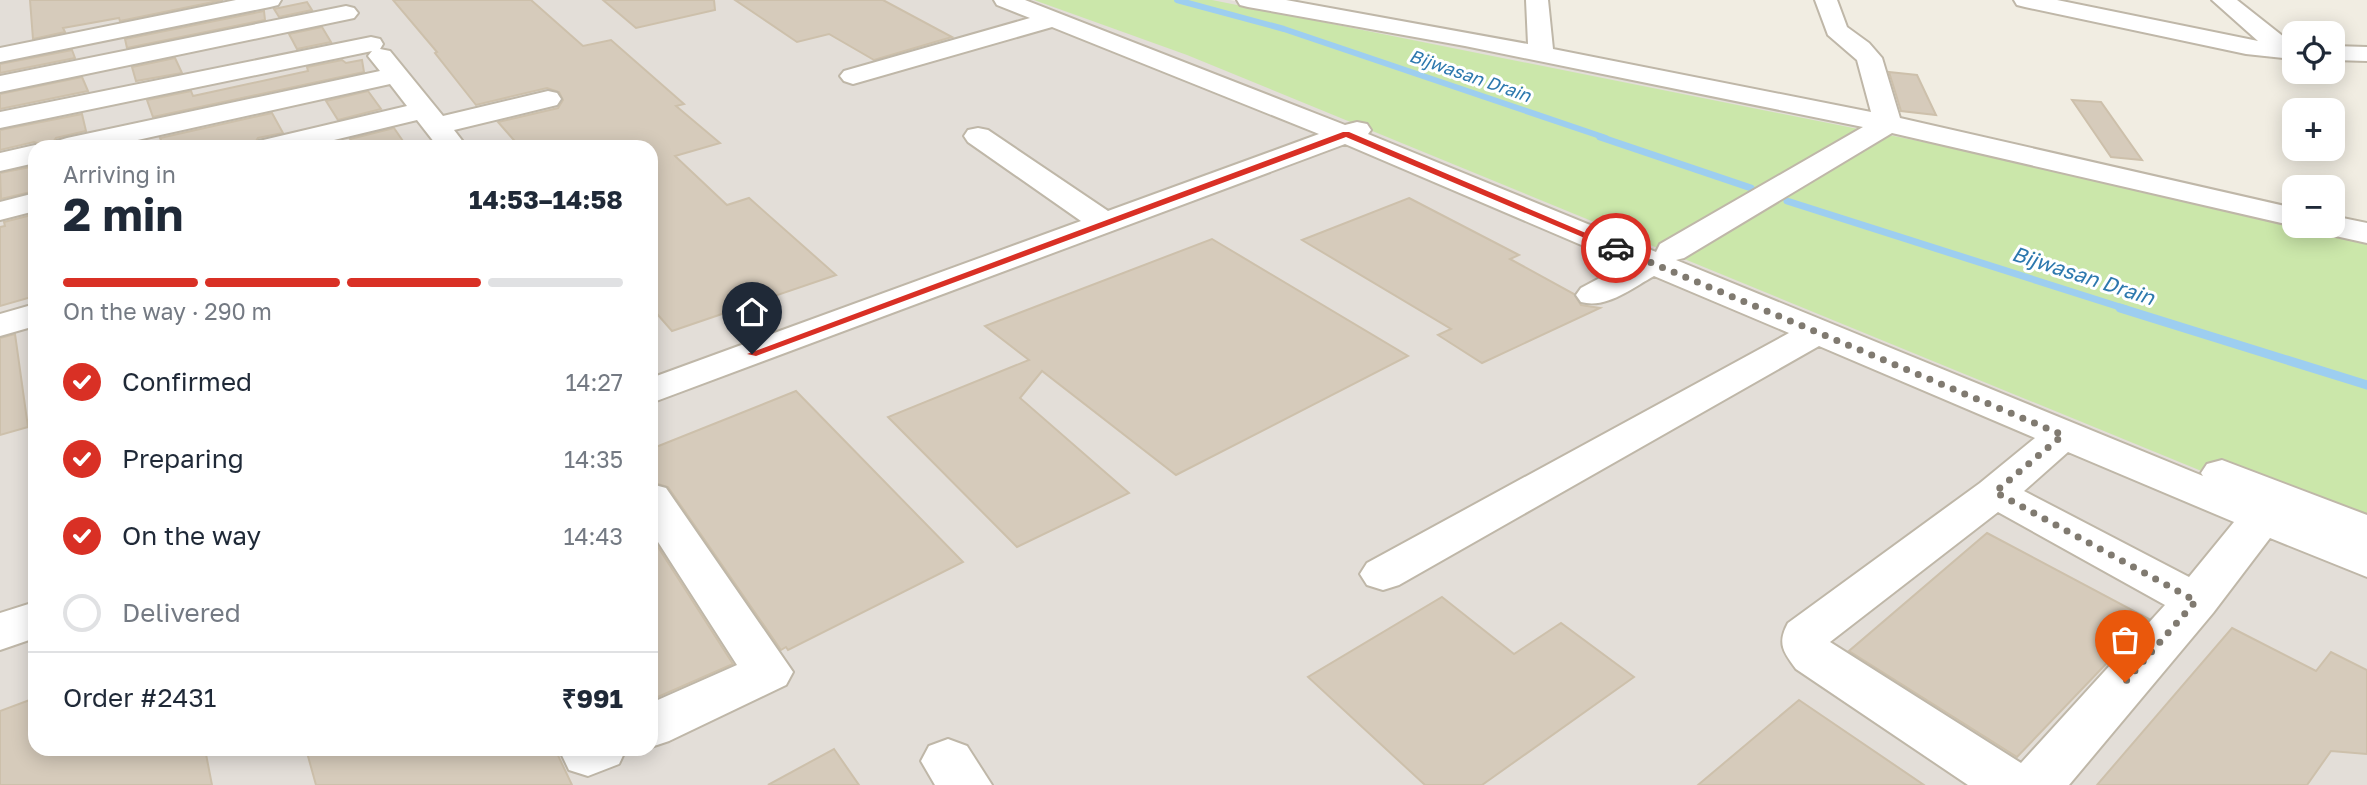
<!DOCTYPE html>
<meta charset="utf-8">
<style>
:root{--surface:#fff;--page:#f6f6f7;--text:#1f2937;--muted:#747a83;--line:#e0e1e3;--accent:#d93025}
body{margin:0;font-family:"Golos Text",sans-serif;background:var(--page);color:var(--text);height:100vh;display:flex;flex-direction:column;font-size:26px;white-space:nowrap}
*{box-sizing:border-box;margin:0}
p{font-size:23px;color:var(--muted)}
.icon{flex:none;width:38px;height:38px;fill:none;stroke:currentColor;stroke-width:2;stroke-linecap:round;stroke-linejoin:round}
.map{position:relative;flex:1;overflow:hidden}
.drawer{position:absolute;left:28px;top:140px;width:630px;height:616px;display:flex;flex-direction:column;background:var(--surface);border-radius:21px;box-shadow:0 4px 18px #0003}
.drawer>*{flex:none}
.controls{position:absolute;left:2282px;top:21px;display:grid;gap:14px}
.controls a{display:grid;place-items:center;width:63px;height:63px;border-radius:14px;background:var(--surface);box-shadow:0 4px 18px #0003;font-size:35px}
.pin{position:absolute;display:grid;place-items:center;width:60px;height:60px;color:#fff;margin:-72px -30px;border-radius:50% 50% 50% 0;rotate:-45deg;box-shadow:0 0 7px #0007}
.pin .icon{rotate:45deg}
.courier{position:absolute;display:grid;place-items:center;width:70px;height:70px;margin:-35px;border:5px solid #d93025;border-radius:50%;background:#fff;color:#222;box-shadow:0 2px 9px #0007}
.overview em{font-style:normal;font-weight:700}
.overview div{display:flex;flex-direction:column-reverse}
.overview{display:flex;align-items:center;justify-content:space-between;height:119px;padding:0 35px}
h1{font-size:46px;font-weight:700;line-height:52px}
.bar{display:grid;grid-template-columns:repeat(4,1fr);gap:10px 7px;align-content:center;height:84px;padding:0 35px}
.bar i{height:9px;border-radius:5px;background:var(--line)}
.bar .selected{background:var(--accent)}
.bar p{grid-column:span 4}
.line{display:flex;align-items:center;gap:18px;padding:0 35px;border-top:2px solid var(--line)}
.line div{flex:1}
ol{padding:0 35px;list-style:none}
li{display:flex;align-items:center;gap:21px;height:77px}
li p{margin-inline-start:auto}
li .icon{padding:7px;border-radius:50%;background:var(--accent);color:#fff;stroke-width:4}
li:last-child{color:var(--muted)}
li i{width:38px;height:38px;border:4px solid var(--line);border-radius:50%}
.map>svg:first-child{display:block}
.industrial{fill:#e3ded8;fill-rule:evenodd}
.green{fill:#cbe7aa}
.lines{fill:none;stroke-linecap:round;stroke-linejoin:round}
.stream-far2{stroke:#9dcef0;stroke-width:6}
.stream-far1{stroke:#9dcef0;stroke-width:7}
.stream{stroke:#9dcef0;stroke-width:9}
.building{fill:#d6cbbb;stroke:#cdc0ab;stroke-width:2}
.minor-casing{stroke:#bfb7a8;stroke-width:4}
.minor{fill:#fff;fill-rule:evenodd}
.route{fill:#d93025}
.done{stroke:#807a70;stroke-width:7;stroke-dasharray:0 12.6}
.labels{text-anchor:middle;stroke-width:6;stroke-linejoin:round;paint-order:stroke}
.far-water-label{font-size:18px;font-style:italic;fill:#2d78ae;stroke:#fff}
.water-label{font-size:21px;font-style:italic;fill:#2d78ae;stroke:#fff}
</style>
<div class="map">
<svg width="2367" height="785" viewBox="0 0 2367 785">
<rect width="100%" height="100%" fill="#f1ede2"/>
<!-- industrial -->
<path class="industrial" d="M0,0H1230L2294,213V226H2333V220L2367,227V785H0ZM35,147H651V749H35Z"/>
<!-- green -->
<polygon class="green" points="1034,0 1212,0 2294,216 2294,226 2333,224 2367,231 2367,539 1187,55"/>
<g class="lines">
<!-- stream-far2 -->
<polyline class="stream-far2" points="1177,0 1284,29 1606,138"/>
<!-- stream-far1 -->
<g class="stream-far1">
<polyline points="1600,137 1751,188"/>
<polyline points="1787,201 2126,309"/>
</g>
<!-- stream -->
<polyline class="stream" points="2120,308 2367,385"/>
</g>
<!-- building -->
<g class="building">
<polygon points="30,0 223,0 120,21 119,18 63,28 65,32 33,39"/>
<polygon points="393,0 531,0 583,46 611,40 684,104 676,106 720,143 675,156 727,205 749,198 836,275 672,331 651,307 651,147 520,147 498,122 558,108 563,100 559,92 547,88 476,105 435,53 437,52"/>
<polygon points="603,0 714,0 715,10 636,28"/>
<polygon points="735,0 883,0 952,37 874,60 829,34 797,42"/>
<polygon points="307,2 312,10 279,17 274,9"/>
<polygon points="264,11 265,20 127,48 125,39"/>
<polygon points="322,27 331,42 297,49 289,34"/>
<polygon points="72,50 75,58 0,73 0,64"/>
<polygon points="175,58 182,73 136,81 132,67"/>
<polygon points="342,60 346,63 362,60 364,72 153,117 147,100 191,91 193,96 308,71 307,67"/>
<polygon points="1889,72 1917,75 1936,115 1901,111"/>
<polygon points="82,77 88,91 0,109 0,94"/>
<polygon points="368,91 381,109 338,120 326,101"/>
<polygon points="2072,100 2101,102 2142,160 2111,157"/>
<polygon points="272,113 283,133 258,138 252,147 164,147 160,138"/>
<polygon points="82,114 86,131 56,138 50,147 34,142 0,150 0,130"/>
<polygon points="394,128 407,147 355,147 350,139"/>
<polygon points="35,166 35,191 1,199 0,173"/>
<polygon points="1409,198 1519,255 1510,259 1574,294 1581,305 1600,308 1482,363 1438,335 1451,329 1302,240"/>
<polygon points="35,214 35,296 0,306 0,227 5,226 4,222"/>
<polygon points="1212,239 1408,356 1176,475 1042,371 1020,398 1129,493 1017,547 888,417 1029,360 985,326"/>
<polygon points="15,334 28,427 0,435 0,338"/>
<polygon points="796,391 963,562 788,650 786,647 781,650 668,487 651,482 651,449"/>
<polygon points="1987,533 2149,619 2017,757 1849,651"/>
<polygon points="651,536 733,664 651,700"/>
<polygon points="1442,597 1514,654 1561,623 1634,677 1482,785 1425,785 1308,677"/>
<polygon points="2232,628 2316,671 2331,652 2367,670 2367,754 2331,751 2307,785 2097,785"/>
<polygon points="35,698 35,749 205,749 212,785 0,785 0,711"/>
<polygon points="1799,700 1924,785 1698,785"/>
<polygon points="306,749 555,749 572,785 316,785"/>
<polygon points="834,749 859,785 768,785"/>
</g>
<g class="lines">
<defs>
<g id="minor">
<polygon points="236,0 281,0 278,5 270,7 0,62 0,48"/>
<path d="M994,0H1025L1345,125L1357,122L1367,124L1371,130L1368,134L1656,252L1660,244L1863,127L1465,46L1248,7L1240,5L1237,0H1286L1528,44L1526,0H1548L1553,49L1871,112L1857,60L1828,35L1815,0H1837L1847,27L1869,43L1882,58L1900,118L2294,208V226H2297H2294L1892,133L1684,258L1676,260L2203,476L2201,473L2207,464L2222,460L2367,515V577L2270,538L2213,613L2069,785H1968L1796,669C1783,652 1777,643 1788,623L1980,483L2035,438L1819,346L1399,585L1383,590L1367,585L1360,574L1367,563L1789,333L1654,276C1632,288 1607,309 1581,302L1576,295L1581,288L1626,264L1345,144L651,403V378L1081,221L968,142L964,136L968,130L978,128L988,130L1108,211L1319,134L1052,27L853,84L844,81L840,76L844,71L1030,18L997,5ZM2068,452L2234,522L2189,577L2024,491ZM1998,512L2165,605L2021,763L1830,642Z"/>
<polygon points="2014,0 2057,0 2258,41 2212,0 2237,0 2294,45 2294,59 2246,54 2025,7 2017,5"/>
<polygon points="346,6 354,8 358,13 354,18 0,92 0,76"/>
<polygon points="371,37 380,39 383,44 380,49 390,51 443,116 548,91 557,93 561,99 557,105 454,130 467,147 438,147 417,120 305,147 255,147 259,141 407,106 390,84 106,147 53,147 57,141 67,138 380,71 368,56 372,51 0,128 0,112"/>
<polygon points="2333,46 2367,47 2367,61 2333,60"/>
<polygon points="35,145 42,147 35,147 35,163 0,171 0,153"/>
<polygon points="35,193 35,211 0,220 0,202"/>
<polygon points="2333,216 2367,223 2367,243 2322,233 2317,226 2333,226"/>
<polygon points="35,304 35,326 0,336 0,314"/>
<polygon points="651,484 666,488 793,672 786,685 669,741 651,747 651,703 737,665 651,531"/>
<polygon points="35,602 35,638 0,650 0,613"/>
<polygon points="948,739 967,746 992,785 935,785 921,761 929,746"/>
<polygon points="559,749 626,749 619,764 588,776 569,770"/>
</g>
</defs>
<!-- minor casing -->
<use href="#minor" class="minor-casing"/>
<!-- minor -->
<use href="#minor" class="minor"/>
</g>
<!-- route -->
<polygon class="route" points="1343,132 1349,132 1621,248 1613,250 1346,137 756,356 747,354"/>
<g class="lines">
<!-- done -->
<polyline class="done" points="1616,248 2063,435 1995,492 2196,601 2125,682"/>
</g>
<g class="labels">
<!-- far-water labels -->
<g class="far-water-label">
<text transform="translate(1470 76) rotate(19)" y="6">Bijwasan Drain</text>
</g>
<!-- water labels -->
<g class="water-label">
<text transform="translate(2083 276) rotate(18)" y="7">Bijwasan Drain</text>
</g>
</g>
</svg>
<div class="controls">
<a><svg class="icon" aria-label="locate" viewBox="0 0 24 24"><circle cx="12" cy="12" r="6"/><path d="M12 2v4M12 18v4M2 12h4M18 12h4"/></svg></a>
<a>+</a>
<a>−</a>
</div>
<div class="pin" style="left:2125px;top:682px;background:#ea580c"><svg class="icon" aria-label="bag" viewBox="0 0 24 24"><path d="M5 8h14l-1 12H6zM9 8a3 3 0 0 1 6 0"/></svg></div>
<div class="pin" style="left:752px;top:354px;background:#1f2937"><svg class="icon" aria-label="home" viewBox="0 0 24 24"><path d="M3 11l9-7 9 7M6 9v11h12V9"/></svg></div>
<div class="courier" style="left:1616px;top:248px"><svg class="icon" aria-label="car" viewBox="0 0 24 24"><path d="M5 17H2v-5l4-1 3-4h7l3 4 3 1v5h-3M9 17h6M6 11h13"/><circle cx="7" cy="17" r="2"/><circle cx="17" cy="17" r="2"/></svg></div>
<section class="drawer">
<div class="overview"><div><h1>2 min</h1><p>Arriving in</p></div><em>14:53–14:58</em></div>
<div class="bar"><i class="selected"></i><i class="selected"></i><i class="selected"></i><i></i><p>On the way · 290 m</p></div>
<ol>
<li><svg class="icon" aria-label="check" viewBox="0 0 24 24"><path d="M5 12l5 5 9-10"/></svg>Confirmed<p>14:27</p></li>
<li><svg class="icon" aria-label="check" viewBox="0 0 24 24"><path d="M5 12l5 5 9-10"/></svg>Preparing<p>14:35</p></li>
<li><svg class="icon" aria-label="check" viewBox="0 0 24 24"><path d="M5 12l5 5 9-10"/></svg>On the way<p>14:43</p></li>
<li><i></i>Delivered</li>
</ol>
<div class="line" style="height:91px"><div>Order #2431</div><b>₹991</b></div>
</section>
</div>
